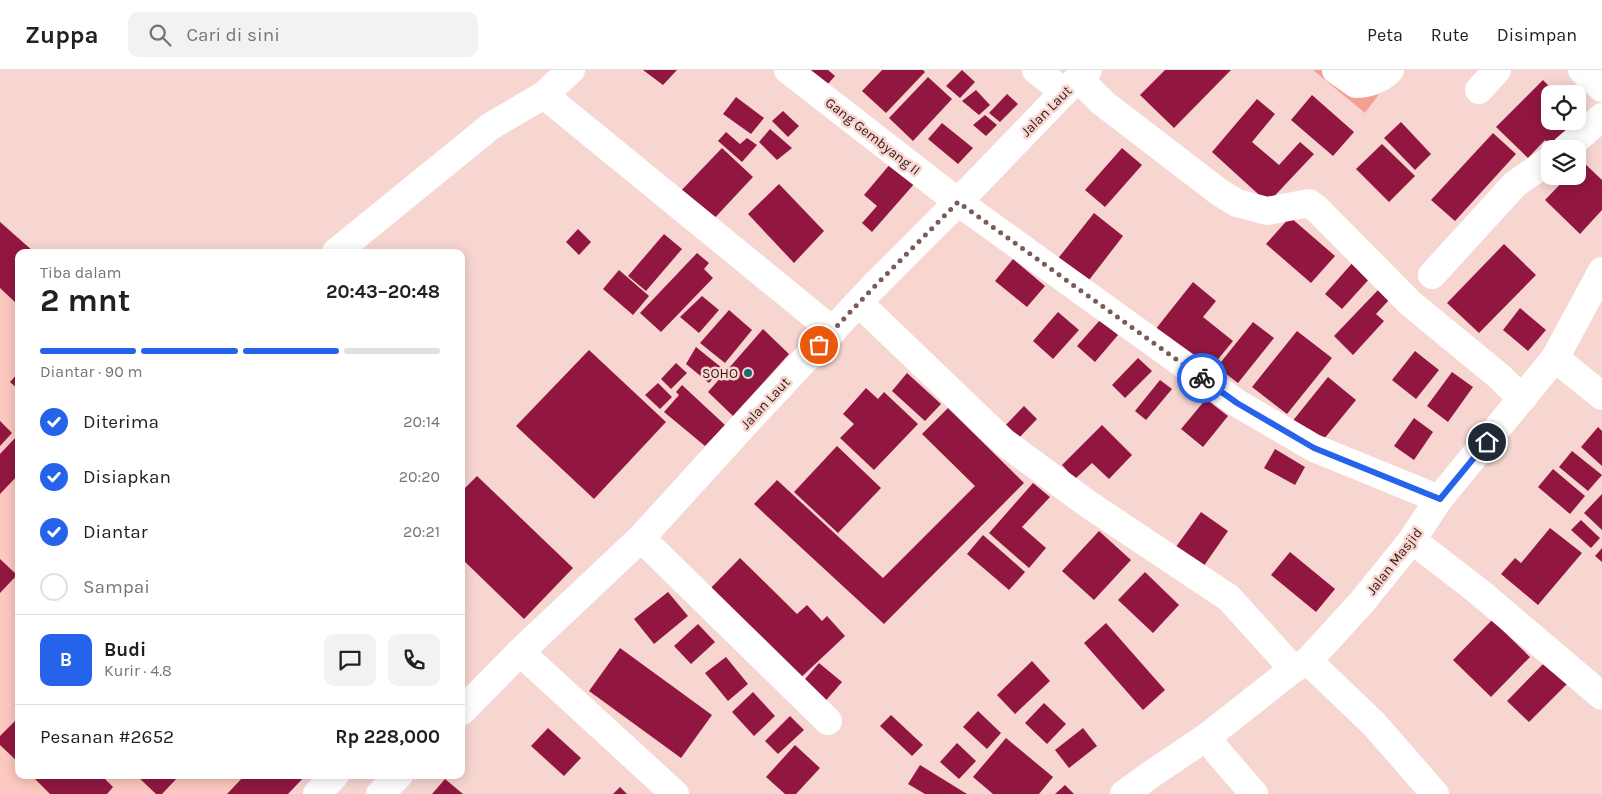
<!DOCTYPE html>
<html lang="id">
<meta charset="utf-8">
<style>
:root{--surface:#fff;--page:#f2f2f2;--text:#202124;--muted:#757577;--line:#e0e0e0;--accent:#2563eb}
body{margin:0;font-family:Karla,sans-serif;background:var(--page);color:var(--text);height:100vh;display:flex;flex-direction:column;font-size:19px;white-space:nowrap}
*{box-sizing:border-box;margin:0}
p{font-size:16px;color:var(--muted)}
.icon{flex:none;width:28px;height:28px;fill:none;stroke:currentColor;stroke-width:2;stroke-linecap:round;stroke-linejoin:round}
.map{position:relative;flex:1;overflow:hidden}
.drawer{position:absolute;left:15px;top:179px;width:450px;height:530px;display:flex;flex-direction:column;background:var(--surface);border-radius:10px;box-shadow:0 2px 12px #0003}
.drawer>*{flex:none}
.controls{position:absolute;left:1541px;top:15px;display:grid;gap:10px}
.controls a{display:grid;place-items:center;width:45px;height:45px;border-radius:10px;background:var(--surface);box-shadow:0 2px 12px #0003;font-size:25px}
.pin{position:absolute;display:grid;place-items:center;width:42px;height:42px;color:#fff;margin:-21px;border:2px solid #fff;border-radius:50%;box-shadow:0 1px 5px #0007}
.courier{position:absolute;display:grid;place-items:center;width:50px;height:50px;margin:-25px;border:4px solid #2563eb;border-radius:50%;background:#fff;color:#222;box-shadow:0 1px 6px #0007}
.summary em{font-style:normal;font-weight:700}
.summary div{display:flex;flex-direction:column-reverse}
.summary{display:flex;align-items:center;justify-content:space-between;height:85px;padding:0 25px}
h1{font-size:32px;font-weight:700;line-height:38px}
.bar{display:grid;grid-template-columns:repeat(4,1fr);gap:8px 5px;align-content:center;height:60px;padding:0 25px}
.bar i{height:6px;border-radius:4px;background:var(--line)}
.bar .current{background:var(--accent)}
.bar p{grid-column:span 4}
.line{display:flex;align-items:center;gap:12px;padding:0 25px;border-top:1px solid var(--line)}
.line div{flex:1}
.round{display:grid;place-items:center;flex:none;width:52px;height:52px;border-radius:10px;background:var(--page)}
ol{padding:0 25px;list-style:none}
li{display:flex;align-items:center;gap:15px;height:55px}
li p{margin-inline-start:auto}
li .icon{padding:5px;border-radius:50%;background:var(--accent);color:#fff;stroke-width:4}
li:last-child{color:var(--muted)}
li i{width:28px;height:28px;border:2px solid var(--line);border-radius:50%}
header{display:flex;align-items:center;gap:30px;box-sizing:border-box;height:70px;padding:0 25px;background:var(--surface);border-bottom:1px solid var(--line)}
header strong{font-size:24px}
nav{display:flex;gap:28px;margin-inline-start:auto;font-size:18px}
.search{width:350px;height:45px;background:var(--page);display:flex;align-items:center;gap:12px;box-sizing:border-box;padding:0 18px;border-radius:10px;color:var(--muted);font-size:19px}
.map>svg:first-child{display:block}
.built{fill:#fdc8c0}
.green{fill:#f2a094}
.building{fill:#921740}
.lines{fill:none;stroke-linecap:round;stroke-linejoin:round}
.minor{stroke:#fff;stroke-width:28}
.done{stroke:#7a5c57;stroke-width:5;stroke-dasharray:0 9}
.route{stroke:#2563eb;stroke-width:6}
.poi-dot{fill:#206a74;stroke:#f7d6d1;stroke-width:2}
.labels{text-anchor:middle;stroke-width:5;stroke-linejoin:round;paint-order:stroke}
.street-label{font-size:14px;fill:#371a16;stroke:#f7d6d1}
.poi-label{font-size:14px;fill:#371a16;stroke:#f7d6d1;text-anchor:end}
</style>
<header>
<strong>Zuppa</strong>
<div class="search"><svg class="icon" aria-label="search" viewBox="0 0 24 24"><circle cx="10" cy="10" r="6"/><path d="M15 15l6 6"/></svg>Cari di sini</div>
<nav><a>Peta</a><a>Rute</a><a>Disimpan</a></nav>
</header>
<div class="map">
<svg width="1602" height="724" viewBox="0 0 1602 724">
<rect width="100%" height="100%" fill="#f7d6d1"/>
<!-- built -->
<polygon class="built" points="0,150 34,182 19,182 19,705 297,705 276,724 0,724"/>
<!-- green -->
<polygon class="green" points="1313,0 1397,0 1365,43"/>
<!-- building -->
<g class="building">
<polygon points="643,0 677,0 663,15"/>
<polygon points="809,0 828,0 835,6 827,15"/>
<polygon points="882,0 923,0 925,2 886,43 862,21"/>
<polygon points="962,0 975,12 960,28 946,16"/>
<polygon points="1165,0 1231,0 1174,58 1140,25"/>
<polygon points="928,7 952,29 913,71 889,48"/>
<polygon points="1543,10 1557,24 1550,24 1550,51 1577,51 1552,77 1545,70 1528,88 1496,57"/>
<polygon points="976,20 990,35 979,45 962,31"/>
<polygon points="1007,24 1018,34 1000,52 989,43"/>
<polygon points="1312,25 1354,62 1333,86 1291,50"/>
<polygon points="736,27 764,48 751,64 723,44"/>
<polygon points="1257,29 1275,44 1252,72 1279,95 1300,72 1314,84 1268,133 1212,82"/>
<polygon points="783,41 799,56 788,67 772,51"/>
<polygon points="985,45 997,55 986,66 973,55"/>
<polygon points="1401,52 1431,84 1415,100 1384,68"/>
<polygon points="942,53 973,78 958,94 928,69"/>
<polygon points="770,59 792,78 777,90 759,72"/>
<polygon points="726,62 740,74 747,68 757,75 742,92 718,71"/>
<polygon points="1493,63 1516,84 1455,151 1431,130"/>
<polygon points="1382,74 1415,106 1389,132 1356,99"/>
<polygon points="722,78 753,107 709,154 676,126"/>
<polygon points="1122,78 1142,95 1105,137 1085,120"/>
<polygon points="1582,91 1602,110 1602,140 1580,164 1545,130 1568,106 1578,106 1578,96"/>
<polygon points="891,93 915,113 872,162 862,153 877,136 864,125"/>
<polygon points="779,114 824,161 794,193 748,144"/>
<polygon points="1094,143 1123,166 1086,214 1056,191"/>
<polygon points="1290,147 1335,186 1311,213 1266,174"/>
<polygon points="0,152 34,182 19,182 19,230 16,233 0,218"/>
<polygon points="578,159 591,172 579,185 566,172"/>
<polygon points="664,164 682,179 646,221 628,206"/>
<polygon points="1504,174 1536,205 1479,263 1447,233"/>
<polygon points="697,183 709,193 704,199 713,208 661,262 640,243"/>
<polygon points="1013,189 1045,216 1027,237 995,211"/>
<polygon points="1354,191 1371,207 1342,239 1325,224"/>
<polygon points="619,200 649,226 633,245 603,219"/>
<polygon points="1193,212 1216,231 1203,247 1233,271 1206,304 1151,265"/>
<polygon points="1378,220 1389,230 1376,244 1384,251 1353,285 1334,266"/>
<polygon points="702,226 719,240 699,263 680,247"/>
<polygon points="1520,238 1546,260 1528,281 1503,260"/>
<polygon points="729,240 752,260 725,293 700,273"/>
<polygon points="1058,242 1079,260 1053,289 1033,271"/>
<polygon points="1100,250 1118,265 1095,292 1077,276"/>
<polygon points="1253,252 1274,268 1238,313 1217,297"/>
<polygon points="763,259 789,284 733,346 708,322"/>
<polygon points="1297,261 1332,288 1287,344 1252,317"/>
<polygon points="696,277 722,298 709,313 686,294"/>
<polygon points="589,280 666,352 594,429 516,356"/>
<polygon points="1415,281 1439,300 1416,329 1392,310"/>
<polygon points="1138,288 1152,301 1125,328 1112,315"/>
<polygon points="676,293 687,303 671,319 661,309"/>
<polygon points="19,302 19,320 10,312"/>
<polygon points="1452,302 1473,317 1448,352 1427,336"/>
<polygon points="907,303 941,334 925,351 892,321"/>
<polygon points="1328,307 1356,330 1319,375 1291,353"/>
<polygon points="1160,310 1172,319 1146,350 1135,341"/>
<polygon points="658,313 672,327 660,339 645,325"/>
<polygon points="682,315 725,355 705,376 664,342 679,325 676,322"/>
<polygon points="866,318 878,329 884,322 918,354 874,400 840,368 854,354 843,344"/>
<polygon points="1206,329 1228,346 1203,377 1181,359"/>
<polygon points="1024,336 1037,349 1014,373 1001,360"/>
<polygon points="948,338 1024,413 884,554 754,434 777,410 883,508 975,416 922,364"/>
<polygon points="1414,348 1433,362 1414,390 1394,376"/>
<polygon points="0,351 12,363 0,376"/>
<polygon points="1102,355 1132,385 1109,409 1092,393 1075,409 1062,395"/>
<polygon points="1598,357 1602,361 1602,396 1581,377"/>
<polygon points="17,366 19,368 19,404 0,424 0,384"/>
<polygon points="837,376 881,418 838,463 794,422"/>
<polygon points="1275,379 1305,397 1295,415 1264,398"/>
<polygon points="1572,381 1602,405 1588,421 1559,397"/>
<polygon points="1553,399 1585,426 1570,444 1538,417"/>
<polygon points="477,406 573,498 524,549 461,488 461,422"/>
<polygon points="1033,413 1050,427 1022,457 1046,478 1029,498 989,463"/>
<polygon points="1602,424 1602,460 1584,443"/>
<polygon points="1201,442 1228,461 1201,500 1173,481"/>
<polygon points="1581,450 1600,468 1591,478 1571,460"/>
<polygon points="1550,458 1582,483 1538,535 1501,504 1515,488 1521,493"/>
<polygon points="1099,461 1131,490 1094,530 1062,501"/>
<polygon points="983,465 1025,502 1009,520 967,484"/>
<polygon points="1602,478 1602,492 1595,486"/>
<polygon points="1290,482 1335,519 1316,542 1271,505"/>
<polygon points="740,488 797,544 807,535 822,551 827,546 845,566 795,613 705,524"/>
<polygon points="0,489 17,505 0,523"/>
<polygon points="1145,502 1179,535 1153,563 1118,530"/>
<polygon points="668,522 688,546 654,574 634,549"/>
<polygon points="1492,550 1530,587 1491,627 1453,590"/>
<polygon points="1106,553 1165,620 1143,640 1084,573"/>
<polygon points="698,554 715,572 691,594 674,576"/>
<polygon points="620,578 712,645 681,688 589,621"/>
<polygon points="726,587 748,614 728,631 705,603"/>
<polygon points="1032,591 1050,611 1015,644 997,625"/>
<polygon points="1545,592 1567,614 1529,652 1507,631"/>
<polygon points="819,593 842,612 822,635 799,616"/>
<polygon points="753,622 775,646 754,666 732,642"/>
<polygon points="1044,633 1066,654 1047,674 1025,653"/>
<polygon points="978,641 1001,663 987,679 963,657"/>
<polygon points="891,645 923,675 912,686 880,656"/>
<polygon points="790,646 804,660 778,684 765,671"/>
<polygon points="19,647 19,693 0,675 0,666"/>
<polygon points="548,658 581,688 564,706 531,676"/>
<polygon points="1083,658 1097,676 1069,698 1055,680"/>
<polygon points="1006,668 1053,707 1039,724 993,724 973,707"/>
<polygon points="957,673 976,691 959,709 940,692"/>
<polygon points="795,675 820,698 796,724 785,724 766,707"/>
<polygon points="920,695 967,724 925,724 908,714"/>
<polygon points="31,705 101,705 113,717 107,724 50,724"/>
<polygon points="136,705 180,705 162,724 156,724"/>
<polygon points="245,705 306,705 288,724 227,724"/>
<polygon points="445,709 463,724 432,724"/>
<polygon points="1065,715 1074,724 1055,724"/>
<polygon points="620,717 627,724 613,724"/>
</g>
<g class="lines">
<!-- minor -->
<g class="minor">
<polyline points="788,0 958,132 1237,333 1314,378 1439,429"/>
<polyline points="1036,0 1064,22"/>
<path d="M1336,0L1356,14C1370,13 1380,10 1390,0"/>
<polyline points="1582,0 1602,18"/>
<polyline points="1079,9 1103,33 1219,122 1237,133 1267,141 1309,133 1317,139 1410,233 1500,307 1522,329"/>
<polyline points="1479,20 1497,0"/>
<polyline points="544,25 833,261"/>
<polyline points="1565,79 1602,47"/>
<polyline points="336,182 491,56 544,25 571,0"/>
<polyline points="1432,205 1515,114 1550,90"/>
<polyline points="859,233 1004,372 1088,434 1229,528 1293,599"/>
<polyline points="1555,288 1602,326"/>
<polyline points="641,468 828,651"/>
<polyline points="1412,470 1478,521 1602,626"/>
<polyline points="520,582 675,724"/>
<polyline points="1308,591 1374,654 1435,724"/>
<polyline points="461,642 520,582 641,468 753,345 873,217 958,132 1064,22 1088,0"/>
<polyline points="1208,666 1217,681 1254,724"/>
<polyline points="317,724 335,705"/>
<polyline points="380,724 399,705"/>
<polyline points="1124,724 1153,703 1208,666 1293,599 1308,591 1362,532 1412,470 1439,429 1555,288 1602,201"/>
</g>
</g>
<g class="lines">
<!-- done -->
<polyline class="done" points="819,275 874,217 958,132 1202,308"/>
<!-- route -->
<polyline class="route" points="1202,308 1237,333 1314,378 1440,429 1487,372"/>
</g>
<!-- markers -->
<circle class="poi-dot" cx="748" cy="303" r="5"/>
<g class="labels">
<!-- street labels -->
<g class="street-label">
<text transform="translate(1046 41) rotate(-45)" y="5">Jalan Laut</text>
<text transform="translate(873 66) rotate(38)" y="5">Gang Gembyang II</text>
<text transform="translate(765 333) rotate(-47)" y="5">Jalan Laut</text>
<text transform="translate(1394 491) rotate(-52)" y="5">Jalan Masjid</text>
</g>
<!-- poi labels -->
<g class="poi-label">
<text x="738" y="308">SOHO</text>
</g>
</g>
</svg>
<div class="controls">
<a><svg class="icon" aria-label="locate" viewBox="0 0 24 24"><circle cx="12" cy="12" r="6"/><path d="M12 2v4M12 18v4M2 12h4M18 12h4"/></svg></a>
<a><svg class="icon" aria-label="layers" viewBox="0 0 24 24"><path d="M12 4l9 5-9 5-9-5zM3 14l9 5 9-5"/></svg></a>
</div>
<div class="pin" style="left:819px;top:275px;background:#ea580c"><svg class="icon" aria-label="bag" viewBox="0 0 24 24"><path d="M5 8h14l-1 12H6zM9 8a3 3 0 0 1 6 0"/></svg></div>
<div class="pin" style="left:1487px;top:372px;background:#1f2937"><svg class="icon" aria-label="home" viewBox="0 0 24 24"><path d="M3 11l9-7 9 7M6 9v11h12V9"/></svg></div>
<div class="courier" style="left:1202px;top:308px"><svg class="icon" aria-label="bike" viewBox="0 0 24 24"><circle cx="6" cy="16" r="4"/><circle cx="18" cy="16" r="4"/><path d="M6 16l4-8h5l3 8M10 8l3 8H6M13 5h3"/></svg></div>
<section class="drawer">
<div class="summary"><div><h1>2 mnt</h1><p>Tiba dalam</p></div><em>20:43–20:48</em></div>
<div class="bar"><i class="current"></i><i class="current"></i><i class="current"></i><i></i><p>Diantar · 90 m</p></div>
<ol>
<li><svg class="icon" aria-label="check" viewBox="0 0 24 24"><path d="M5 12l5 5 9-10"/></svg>Diterima<p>20:14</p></li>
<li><svg class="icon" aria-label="check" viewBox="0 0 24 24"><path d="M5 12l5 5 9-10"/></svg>Disiapkan<p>20:20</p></li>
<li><svg class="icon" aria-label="check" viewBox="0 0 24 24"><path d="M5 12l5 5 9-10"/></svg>Diantar<p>20:21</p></li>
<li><i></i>Sampai</li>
</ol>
<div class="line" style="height:90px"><b class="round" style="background:var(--accent);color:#fff">B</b><div><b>Budi</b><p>Kurir · 4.8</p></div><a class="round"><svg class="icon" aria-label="chat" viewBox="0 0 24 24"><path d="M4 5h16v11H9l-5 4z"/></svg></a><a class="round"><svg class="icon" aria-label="phone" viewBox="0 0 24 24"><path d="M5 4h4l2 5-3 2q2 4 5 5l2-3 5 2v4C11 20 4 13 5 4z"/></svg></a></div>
<div class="line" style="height:65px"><div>Pesanan #2652</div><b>Rp 228,000</b></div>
</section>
</div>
